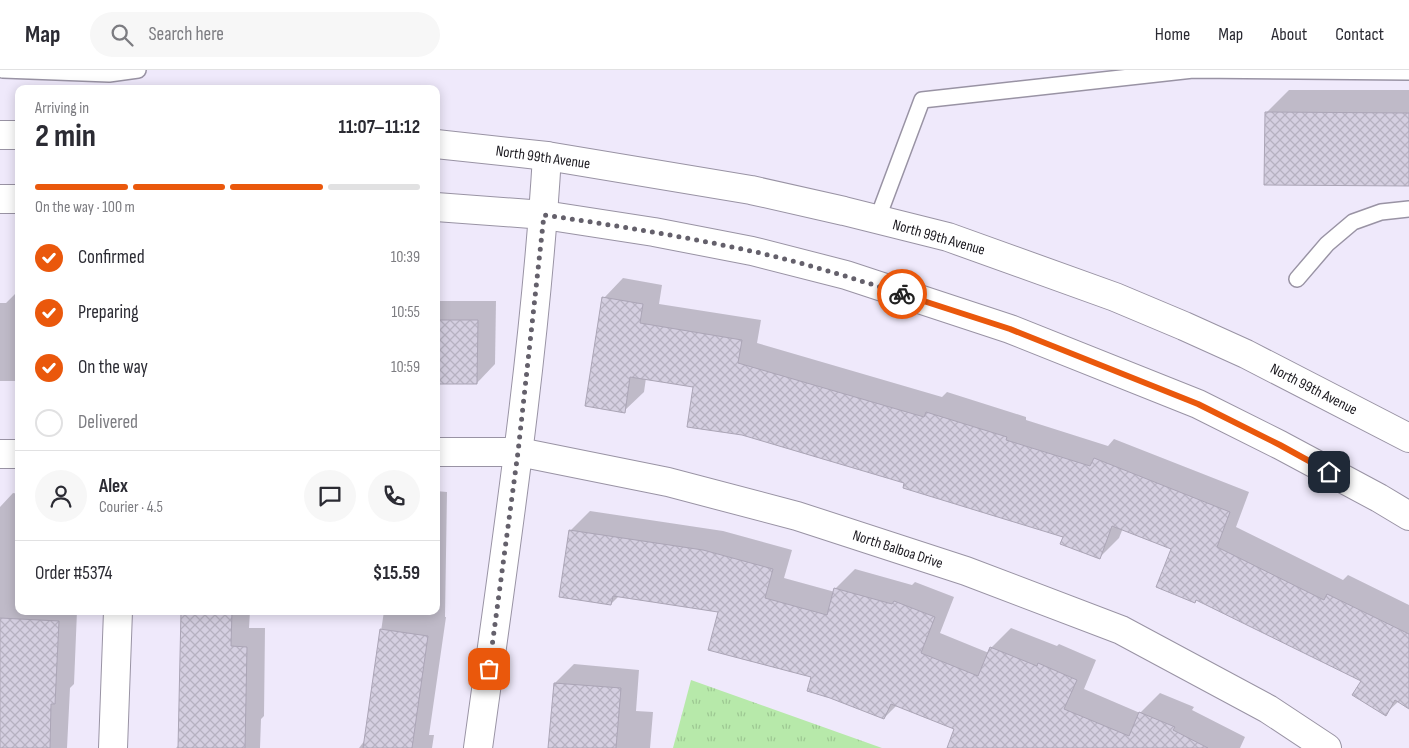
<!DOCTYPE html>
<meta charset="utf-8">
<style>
:root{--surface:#fff;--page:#f7f7f7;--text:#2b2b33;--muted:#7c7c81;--line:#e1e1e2;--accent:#ea580c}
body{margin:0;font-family:"Sofia Sans Condensed",sans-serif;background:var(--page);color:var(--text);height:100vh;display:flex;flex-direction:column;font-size:19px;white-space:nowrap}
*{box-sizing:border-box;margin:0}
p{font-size:16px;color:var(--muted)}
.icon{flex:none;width:28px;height:28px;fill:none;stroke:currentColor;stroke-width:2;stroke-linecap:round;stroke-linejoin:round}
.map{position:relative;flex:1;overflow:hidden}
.sheet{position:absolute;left:15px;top:15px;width:425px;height:530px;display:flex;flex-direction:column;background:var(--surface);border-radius:10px;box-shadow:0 2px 12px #0003}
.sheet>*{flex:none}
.pin{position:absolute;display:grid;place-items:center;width:42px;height:42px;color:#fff;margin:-21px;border-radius:10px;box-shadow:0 2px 8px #0006}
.courier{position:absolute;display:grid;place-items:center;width:50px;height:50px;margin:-25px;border:4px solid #ea580c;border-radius:50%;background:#fff;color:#222;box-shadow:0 1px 6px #0007}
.headline em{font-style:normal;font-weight:700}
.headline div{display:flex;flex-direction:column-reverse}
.headline{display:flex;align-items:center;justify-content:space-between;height:85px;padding:0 20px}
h1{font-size:32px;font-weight:700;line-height:38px}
.bar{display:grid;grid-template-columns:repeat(4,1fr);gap:8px 5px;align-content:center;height:60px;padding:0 20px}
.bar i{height:6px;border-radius:4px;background:var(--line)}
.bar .selected{background:var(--accent)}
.bar p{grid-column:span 4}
.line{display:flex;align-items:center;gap:12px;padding:0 20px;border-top:1px solid var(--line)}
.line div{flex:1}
.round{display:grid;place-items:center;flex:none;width:52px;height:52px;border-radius:26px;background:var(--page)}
ol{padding:0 20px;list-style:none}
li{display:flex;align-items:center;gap:15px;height:55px}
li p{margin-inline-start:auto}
li .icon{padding:5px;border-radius:50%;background:var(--accent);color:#fff;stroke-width:4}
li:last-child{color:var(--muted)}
li i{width:28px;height:28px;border:2px solid var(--line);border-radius:50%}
header{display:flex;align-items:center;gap:30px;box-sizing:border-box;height:70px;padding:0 25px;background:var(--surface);border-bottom:1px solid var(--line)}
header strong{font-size:24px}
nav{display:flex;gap:28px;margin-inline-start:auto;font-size:18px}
.search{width:350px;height:45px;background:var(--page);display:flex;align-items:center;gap:12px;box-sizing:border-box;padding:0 18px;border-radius:28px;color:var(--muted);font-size:19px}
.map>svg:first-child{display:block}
.grass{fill:url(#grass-tufts)}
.shadow{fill:#0003}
.building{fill:url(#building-cross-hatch);stroke:#aba5b6}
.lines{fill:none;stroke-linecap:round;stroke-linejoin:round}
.lane-casing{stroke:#9993a4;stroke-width:18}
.street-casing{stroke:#9993a4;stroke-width:30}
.secondary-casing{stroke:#9993a4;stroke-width:30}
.lane{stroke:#fff;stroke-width:15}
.street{stroke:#fff;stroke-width:28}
.secondary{stroke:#fff;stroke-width:28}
.done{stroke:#64606b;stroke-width:5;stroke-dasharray:0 9}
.route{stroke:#ea580c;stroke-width:6}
.labels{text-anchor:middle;stroke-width:4.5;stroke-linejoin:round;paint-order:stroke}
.street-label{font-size:15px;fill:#19171d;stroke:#fff}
</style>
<header>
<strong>Map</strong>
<div class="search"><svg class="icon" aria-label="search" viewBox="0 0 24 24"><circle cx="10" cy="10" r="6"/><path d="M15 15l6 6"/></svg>Search here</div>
<nav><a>Home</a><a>Map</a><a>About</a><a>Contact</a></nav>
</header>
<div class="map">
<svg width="1409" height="678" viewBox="0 0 1409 678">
<defs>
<pattern id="grass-tufts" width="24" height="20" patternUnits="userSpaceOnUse" patternTransform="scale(1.25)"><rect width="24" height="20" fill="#b7e9aa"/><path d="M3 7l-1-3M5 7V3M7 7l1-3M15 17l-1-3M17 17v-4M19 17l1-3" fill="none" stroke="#9dc792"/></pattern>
<pattern id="building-cross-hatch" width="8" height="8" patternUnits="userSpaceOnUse" patternTransform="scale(1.25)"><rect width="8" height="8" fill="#d5cfe1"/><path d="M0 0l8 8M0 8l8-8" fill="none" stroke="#b6b1c1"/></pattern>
</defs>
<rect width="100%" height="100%" fill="#efe9fb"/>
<!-- grass -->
<polygon class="grass" points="691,610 882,678 673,678"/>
<!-- shadow -->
<g class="shadow">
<polygon points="1289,20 1409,20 1409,115 1266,43"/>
<polygon points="623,208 662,215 659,234 761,250 757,273 942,327 947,322 1026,347 1026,350 1108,376 1114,369 1249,422 1236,457 1343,510 1348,505 1409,535 1409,637 1399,631 1385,644 1363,610 1197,529 1195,531 1173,478 1123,458 1119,468 1099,488 1064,467 906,412 694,316 646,308 644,322 624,341 604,228"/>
<polygon points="15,224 19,224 19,311 0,311 0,233 6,233"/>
<polygon points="436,231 496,231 495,294 477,313 436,313"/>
<polygon points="436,421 447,422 445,547 446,547 429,665 434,665 432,678 359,678 365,670 384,541 436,541"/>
<polygon points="13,423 19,424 19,541 77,541 74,614 70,618 67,678 0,678 0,437"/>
<polygon points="590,441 723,461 792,480 784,508 835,522 835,519 855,499 912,515 915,512 954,527 940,563 989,583 991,578 1011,558 1057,576 1059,574 1096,590 1084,619 1140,643 1160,623 1194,637 1192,640 1245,667 1240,678 952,678 956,658 897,635 884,648 813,606 720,541 619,526 611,534 570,461"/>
<polygon points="180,541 250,541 249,558 265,558 264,646 261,649 260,678 176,678 180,674 182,542"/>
<polygon points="574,594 639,600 636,641 653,642 650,678 549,678 555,613"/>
</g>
<!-- building -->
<g class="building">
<polygon points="1265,42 1409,43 1409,116 1264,115"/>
<polygon points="602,227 643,234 640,253 742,270 738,293 924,347 926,342 1007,367 1006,370 1090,396 1094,388 1230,442 1217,477 1324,530 1327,524 1409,564 1409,639 1395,630 1386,646 1352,625 1361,611 1196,530 1195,533 1156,517 1171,479 1112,456 1100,489 1060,474 1063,467 903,418 904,413 742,365 687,357 693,317 630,307 625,343 585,336"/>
<polygon points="436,250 478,250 477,314 436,314"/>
<polygon points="569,460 703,480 773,499 765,528 827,545 834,518 892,534 894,531 935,547 921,583 978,606 990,577 1037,596 1038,593 1077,610 1064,639 1129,666 1139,642 1175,657 1173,660 1208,678 947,678 954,659 891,634 884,649 830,628 807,621 811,607 708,580 718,542 613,526 611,535 559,527"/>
<polygon points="181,541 232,541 231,576 247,577 245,678 178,678"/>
<polygon points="0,548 59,551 55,634 51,634 50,678 0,678"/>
<polygon points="380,559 428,566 412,678 363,678"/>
<polygon points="554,613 621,618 616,678 548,678"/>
</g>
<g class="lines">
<defs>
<g id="lane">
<polyline points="3,0 109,4 138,0"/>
<polyline points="877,150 922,30 1193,0 1409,2"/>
<polyline points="1297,209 1327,174 1353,152 1381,142 1409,139"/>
</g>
<g id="street">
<polyline points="436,382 519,382 668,412 797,446 966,501 1121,560 1268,639 1327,678"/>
<polyline points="0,384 19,384"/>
<polyline points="113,678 118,541"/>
<path d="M478,678C505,481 535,285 547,86"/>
</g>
<g id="secondary">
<polyline points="0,65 19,65"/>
<polyline points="436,74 547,86 751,120 844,141 948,167 1115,227 1184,256 1246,284 1409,368"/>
<polyline points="0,129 19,129"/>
<polyline points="436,137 544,145 654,162 752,181 846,205 1010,259 1198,334 1280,375 1379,428 1409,446"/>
</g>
</defs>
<!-- lane casing -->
<use href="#lane" class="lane-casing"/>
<!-- street casing -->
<use href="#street" class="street-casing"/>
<!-- secondary casing -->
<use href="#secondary" class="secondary-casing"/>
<!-- lane -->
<use href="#lane" class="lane"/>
<!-- street -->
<use href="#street" class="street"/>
<!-- secondary -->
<use href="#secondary" class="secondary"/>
</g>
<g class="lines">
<!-- done -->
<path class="done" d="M489,599L518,382L544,145C613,155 682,166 751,181C802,192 852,208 902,224"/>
<!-- route -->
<polyline class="route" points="902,224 1010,259 1198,334 1280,375 1329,402"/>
</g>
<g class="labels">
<!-- street labels -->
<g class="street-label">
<text transform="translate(543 87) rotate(8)" y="5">North 99th Avenue</text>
<text transform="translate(939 167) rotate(16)" y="5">North 99th Avenue</text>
<text transform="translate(1314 319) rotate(27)" y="5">North 99th Avenue</text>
<text transform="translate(898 479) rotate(18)" y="5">North Balboa Drive</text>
</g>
</g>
</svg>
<div class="pin" style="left:489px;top:599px;background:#ea580c"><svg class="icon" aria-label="bag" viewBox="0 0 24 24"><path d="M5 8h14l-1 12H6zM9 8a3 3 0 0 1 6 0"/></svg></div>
<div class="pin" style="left:1329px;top:402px;background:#1f2937"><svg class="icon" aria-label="home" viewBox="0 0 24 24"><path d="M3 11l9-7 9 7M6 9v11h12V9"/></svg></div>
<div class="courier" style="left:902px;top:224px"><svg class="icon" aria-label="bike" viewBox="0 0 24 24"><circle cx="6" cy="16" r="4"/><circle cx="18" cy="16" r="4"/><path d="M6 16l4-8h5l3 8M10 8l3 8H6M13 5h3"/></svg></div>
<section class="sheet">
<div class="headline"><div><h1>2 min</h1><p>Arriving in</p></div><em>11:07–11:12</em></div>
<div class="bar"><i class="selected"></i><i class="selected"></i><i class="selected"></i><i></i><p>On the way · 100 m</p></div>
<ol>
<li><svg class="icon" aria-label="check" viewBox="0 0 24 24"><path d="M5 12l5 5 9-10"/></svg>Confirmed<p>10:39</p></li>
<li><svg class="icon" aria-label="check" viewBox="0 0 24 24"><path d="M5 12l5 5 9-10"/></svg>Preparing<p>10:55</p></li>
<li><svg class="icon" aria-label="check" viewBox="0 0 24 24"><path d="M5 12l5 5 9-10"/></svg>On the way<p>10:59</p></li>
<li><i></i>Delivered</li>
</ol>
<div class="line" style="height:90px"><a class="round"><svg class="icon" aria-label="person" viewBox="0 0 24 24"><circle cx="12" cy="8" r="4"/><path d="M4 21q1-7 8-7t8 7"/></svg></a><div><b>Alex</b><p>Courier · 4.5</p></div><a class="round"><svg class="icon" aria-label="chat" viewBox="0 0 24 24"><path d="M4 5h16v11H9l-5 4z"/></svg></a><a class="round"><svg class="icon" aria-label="phone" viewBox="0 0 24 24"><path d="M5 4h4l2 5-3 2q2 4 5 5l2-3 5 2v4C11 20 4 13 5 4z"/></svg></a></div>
<div class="line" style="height:65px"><div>Order #5374</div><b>$15.59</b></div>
</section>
</div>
